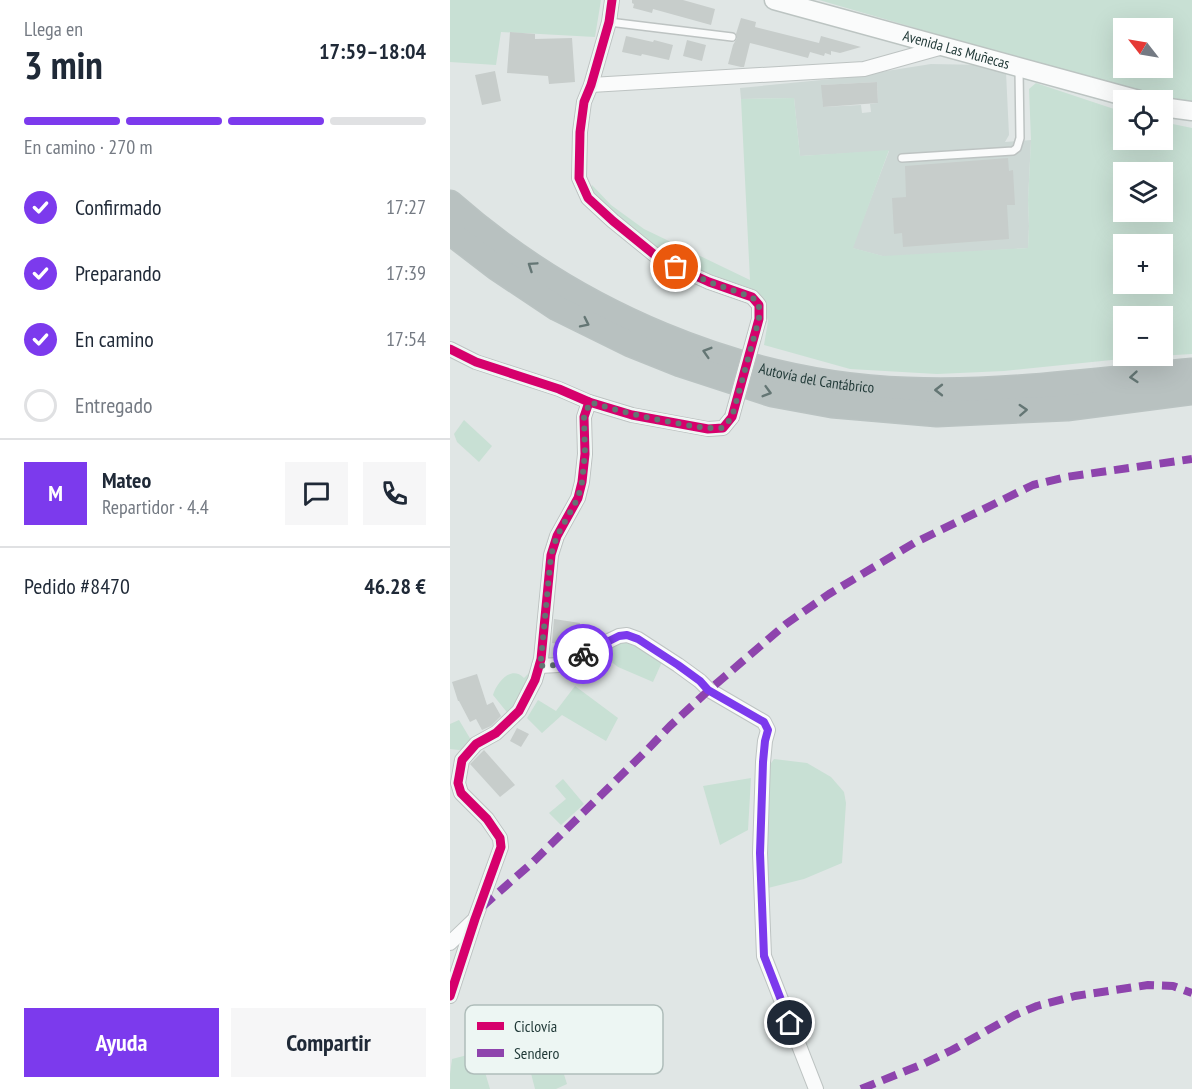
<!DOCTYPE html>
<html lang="es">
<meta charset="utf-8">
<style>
:root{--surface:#fff;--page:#f6f6f7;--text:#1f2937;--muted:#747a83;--line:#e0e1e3;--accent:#7c3aed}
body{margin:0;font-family:"PT Sans Narrow",sans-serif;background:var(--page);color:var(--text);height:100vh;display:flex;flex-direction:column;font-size:22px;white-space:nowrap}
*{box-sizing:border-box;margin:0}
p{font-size:20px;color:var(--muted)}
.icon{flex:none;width:33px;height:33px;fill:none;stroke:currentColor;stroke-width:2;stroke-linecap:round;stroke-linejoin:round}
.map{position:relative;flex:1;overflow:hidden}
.sheet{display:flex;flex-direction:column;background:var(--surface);width:450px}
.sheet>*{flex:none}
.needle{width:39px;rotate:301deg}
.buttons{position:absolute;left:663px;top:18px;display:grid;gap:12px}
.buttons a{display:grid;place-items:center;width:60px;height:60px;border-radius:0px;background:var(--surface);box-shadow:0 6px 24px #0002;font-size:30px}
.pin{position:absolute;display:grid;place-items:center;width:51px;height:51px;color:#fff;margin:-26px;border:3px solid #fff;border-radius:50%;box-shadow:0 2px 6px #0007}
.courier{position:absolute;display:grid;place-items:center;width:60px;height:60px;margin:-30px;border:4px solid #7c3aed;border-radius:50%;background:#fff;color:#222;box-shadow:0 2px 8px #0007}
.head em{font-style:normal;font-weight:800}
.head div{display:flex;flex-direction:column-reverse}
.head{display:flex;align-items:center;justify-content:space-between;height:102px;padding:0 24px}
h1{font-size:39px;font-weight:800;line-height:45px}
.bar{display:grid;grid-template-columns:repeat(4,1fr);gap:9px 6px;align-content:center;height:72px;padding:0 24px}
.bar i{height:8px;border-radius:4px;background:var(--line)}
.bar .selected{background:var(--accent)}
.bar p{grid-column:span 4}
.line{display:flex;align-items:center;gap:15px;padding:0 24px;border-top:2px solid var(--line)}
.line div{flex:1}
.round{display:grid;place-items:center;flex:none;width:63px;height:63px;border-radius:0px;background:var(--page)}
ol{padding:0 24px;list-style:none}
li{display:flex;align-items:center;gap:18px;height:66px}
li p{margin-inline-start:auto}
li .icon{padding:6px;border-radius:50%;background:var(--accent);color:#fff;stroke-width:4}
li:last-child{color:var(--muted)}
li i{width:33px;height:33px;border:3px solid var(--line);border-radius:50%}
.action{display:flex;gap:12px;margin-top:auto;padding:12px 24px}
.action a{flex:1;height:69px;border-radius:0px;background:var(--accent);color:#fff;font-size:24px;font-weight:800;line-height:69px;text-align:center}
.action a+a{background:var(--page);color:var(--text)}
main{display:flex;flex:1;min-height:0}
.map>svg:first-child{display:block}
.built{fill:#cdd8d5;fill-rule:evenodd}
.green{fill:#c8e0d4;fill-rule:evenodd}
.building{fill:#c7cdcb}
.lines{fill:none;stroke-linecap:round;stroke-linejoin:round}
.lane-casing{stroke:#bdc3c2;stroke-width:10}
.street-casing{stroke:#bdc3c2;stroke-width:16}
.secondary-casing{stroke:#bcc4c2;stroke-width:21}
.highway-casing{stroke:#bac3c2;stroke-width:27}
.lane{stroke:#fafbfb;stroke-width:7}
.street{stroke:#fafbfb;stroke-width:14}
.secondary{stroke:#fafbfb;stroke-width:18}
.highway{stroke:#b8c1c0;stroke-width:24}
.street-bridge-casing{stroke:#bdc3c2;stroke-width:16;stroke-linecap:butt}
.street-bridge{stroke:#fafbfb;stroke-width:14}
.quiet{stroke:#8e44ad;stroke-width:8;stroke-dasharray:15 8;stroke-linecap:butt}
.cycleway-casing{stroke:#edf6f3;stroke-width:13}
.cycleway{stroke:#d6006c;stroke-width:9}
.oneway{stroke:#647674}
.done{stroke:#637573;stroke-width:6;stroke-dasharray:0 10.8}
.route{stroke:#7c3aed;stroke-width:8}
.labels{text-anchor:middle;stroke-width:4.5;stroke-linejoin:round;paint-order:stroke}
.street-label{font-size:15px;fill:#1f3836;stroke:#edf6f3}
.key{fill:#edf6f3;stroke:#afbdba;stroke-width:1.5}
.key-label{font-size:16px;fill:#1f3836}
</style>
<main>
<section class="sheet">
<div class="head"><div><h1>3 min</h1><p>Llega en</p></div><em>17:59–18:04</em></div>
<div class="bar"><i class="selected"></i><i class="selected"></i><i class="selected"></i><i></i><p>En camino · 270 m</p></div>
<ol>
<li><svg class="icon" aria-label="check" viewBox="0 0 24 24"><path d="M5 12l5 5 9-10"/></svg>Confirmado<p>17:27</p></li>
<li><svg class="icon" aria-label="check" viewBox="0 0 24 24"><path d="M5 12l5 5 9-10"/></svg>Preparando<p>17:39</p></li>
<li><svg class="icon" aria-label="check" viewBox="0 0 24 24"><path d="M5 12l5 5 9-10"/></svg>En camino<p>17:54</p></li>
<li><i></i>Entregado</li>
</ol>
<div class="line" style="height:108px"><b class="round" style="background:var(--accent);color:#fff">M</b><div><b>Mateo</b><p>Repartidor · 4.4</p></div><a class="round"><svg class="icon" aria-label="chat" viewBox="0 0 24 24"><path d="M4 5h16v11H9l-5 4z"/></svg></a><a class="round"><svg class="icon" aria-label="phone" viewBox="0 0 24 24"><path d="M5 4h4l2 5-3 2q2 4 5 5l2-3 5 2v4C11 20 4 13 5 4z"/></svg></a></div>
<div class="line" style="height:78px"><div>Pedido #8470</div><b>46.28 €</b></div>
<div class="action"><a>Ayuda</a><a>Compartir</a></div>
</section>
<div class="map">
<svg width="742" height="1089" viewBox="0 0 742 1089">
<rect width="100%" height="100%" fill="#e0e6e5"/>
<!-- built -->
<path class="built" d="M481,64L534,65L556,72L559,135L555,142L581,140L578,200L579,226L578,248L436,257L402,248L439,151L350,156L344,98L291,99L290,88L392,78ZM427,82L428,103L420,104L421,112L412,113L411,105L373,107L372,85Z"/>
<!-- green -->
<g class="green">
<polygon points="0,0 151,0 145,37 51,32 46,65 0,62"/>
<path d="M369,0H742V106L732,105L669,89L566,56L506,41L462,27ZM674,28H712V68H674Z"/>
<path d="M586,83L673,112L674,140H712L713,122L742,128V354L691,357L554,371L487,374L400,369L314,345L318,321L314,308L208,251L187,235L140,191L142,185L161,205L194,229L300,280L291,99L344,98L350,156L439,150L403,248L433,256L578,248L579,226L578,200L581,140L579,89ZM674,172H712V212H674ZM674,244H712V284H674ZM674,316H712V356H674Z"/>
<polygon points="14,420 42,446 29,462 7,442 4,434"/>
<polygon points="174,642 187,647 212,662 203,682 168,667 147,651 165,643"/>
<path d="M83,669L60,716L43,695C47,682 61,665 74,678Z"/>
<polygon points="125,686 168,718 156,741 112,715 92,733 77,718 88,700 106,711"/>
<polygon points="9,720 21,740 16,748 9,750 0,749 0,724"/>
<polygon points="324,759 357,763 381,777 394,792 396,803 392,863 354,879 318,888 316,770"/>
<polygon points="301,778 298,830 270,845 253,786"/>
<polygon points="113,779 134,804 111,825 99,813 116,799 105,786"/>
<polygon points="104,1042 117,1084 106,1089 85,1089 74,1046"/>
<polygon points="29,1052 40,1089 0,1089 0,1074 2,1059"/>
</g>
<!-- building -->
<g class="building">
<polygon points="182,0 233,0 265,9 261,25 203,9 202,13 183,8 184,4 182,3"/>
<polygon points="291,18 306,22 305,27 369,43 371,36 411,47 390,53 381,51 381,55 375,53 374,56 360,52 358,58 300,43 294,67 291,67 278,64 283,45 287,38 286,34"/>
<polygon points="60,32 85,34 85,39 122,38 125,82 99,84 98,76 57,73"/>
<polygon points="176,36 203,42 204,40 223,45 219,60 192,54 191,56 172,52"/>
<polygon points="237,40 256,45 252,61 233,56"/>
<polygon points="45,71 51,101 32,105 25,75"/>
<polygon points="427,82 428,103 373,107 371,85"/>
<polygon points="558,158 559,171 563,170 565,205 557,205 559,239 453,247 452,233 444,234 442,198 456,197 455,166"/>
<polygon points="104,619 130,623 129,636 136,637 135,642 126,647 102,643"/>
<polygon points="27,674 37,705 43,702 51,716 41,726 32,730 26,719 20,722 9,701 8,701 2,682"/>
<polygon points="67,728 79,734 71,747 60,741"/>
<polygon points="34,750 65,785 50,797 20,764"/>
</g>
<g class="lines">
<defs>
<g id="lane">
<polyline points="159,22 282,37"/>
<polyline points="452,158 563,151 567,148 570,138 569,70"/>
</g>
<g id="street">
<polyline points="162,0 159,22 141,85 134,102 130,132 129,178 138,198 163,221 206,256 226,267 259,282 302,297 309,305 309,319"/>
<polyline points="141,85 414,69 493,47"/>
<polyline points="0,349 26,362 109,389 139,402 182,415 258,429 273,428 282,417"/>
<polyline points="89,666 109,665 169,636 177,635 188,639 228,665 250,681 259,690 314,722 318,730 315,741 313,762 310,853 314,956 366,1089"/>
<polyline points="0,943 23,921"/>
<polyline points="0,996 25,919 51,847 50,838 37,819 11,793 8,783 12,760 26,744 46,733 69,711 85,680 91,659 101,555 107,536 128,498 132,482 135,454 134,417 139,402"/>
</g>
<g id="secondary">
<path id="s1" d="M324,0C446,34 568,66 689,100"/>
<polyline points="712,107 742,111"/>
</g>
<g id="highway">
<path id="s2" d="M0,203C125,313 290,384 457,390C552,394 648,380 742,371"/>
<polyline points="0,232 47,268 107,308 180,344 230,364 322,394 382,405 487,414 617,408 742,392"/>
</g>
</defs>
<!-- lane casing -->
<use href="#lane" class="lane-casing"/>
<!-- street casing -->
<use href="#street" class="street-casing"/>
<!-- secondary casing -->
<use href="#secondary" class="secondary-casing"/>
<!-- highway casing -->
<use href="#highway" class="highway-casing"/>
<!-- lane -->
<use href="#lane" class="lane"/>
<!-- street -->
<use href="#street" class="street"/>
<!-- secondary -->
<use href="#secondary" class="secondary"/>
<!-- highway -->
<use href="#highway" class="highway"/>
<defs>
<polyline id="street-bridge" points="282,417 309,319"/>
</defs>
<!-- street-bridge casing -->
<use href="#street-bridge" class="street-bridge-casing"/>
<!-- street-bridge -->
<use href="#street-bridge" class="street-bridge"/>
<!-- quiet -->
<g class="quiet">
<polyline points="32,907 83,862 198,749 220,726 259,690 336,624 379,594 464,543 583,485 616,477 742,459"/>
<polyline points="411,1089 473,1064 502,1050 565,1015 587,1006 625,996 698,985 723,986 742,993"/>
</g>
<defs>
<g id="cycleway">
<polyline points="0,349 26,362 109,389 139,402 182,415 258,429 273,428 282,417 309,319 309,305 302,297 259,282 226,267 206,256 163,221 138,198 129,178 130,132 134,102 141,85 159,22 162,0"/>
<polyline points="0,996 25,919 51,847 50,838 37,819 11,793 8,783 12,760 26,744 46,733 69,711 85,680 91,659 101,555 107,536 128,498 132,482 135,454 134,417 139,402"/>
</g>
</defs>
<!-- cycleway casing -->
<use href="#cycleway" class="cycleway-casing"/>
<!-- cycleway -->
<use href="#cycleway" class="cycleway"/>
</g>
<!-- one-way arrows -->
<defs><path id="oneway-chevron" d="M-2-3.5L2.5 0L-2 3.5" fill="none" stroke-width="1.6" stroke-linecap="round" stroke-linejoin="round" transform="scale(1.5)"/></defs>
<g class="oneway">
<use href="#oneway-chevron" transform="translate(82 266) rotate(-146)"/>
<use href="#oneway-chevron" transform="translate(135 323) rotate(26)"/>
<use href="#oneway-chevron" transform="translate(257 352) rotate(-163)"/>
<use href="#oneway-chevron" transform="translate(684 377) rotate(175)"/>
<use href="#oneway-chevron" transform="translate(489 390) rotate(180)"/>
<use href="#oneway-chevron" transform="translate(317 392) rotate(16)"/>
<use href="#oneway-chevron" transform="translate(573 410) rotate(-3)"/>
</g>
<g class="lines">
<!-- done -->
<path class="done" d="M133,654L109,665L89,666L91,659L101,555L107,536L128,498L132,482L135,453L134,417L140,402C168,411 197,418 226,423C242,426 257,429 273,428L282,417L309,319V304L302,297L259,282L226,267"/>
<!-- route -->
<polyline class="route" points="133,654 169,636 177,635 188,639 228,665 250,681 258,690 314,722 318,730 315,741 313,762 310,853 314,956 340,1023"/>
</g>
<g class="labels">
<!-- street labels -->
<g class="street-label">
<text dy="5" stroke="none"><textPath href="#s1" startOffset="189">Avenida Las Muñecas</textPath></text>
<text dy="5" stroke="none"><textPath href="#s2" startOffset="412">Autovía del Cantábrico</textPath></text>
</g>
</g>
<!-- legend -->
<rect x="15" y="1005" width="198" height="69" rx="9" class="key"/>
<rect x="27" y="1022" width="27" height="8" fill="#d6006c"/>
<rect x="27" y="1049" width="27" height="8" fill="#8e44ad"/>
<g class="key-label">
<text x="64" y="1032">Ciclovía</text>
<text x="64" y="1059">Sendero</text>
</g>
</svg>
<div class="buttons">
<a><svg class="needle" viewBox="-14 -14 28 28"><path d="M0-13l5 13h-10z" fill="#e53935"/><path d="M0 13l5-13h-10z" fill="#747a83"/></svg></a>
<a><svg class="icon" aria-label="locate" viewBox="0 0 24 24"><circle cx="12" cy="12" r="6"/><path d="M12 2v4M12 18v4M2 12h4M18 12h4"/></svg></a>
<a><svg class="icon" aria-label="layers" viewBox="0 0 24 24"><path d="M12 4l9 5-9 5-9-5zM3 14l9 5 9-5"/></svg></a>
<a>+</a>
<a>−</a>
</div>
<div class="pin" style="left:226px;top:267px;background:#ea580c"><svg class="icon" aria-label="bag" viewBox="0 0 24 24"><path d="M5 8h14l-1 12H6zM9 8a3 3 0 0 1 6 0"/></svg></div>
<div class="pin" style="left:340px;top:1023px;background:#1f2937"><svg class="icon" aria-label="home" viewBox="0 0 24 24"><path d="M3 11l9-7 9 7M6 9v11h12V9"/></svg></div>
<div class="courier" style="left:133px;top:654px"><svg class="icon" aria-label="bike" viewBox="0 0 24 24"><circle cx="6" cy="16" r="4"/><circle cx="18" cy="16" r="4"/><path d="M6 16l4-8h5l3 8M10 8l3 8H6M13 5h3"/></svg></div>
</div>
</main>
